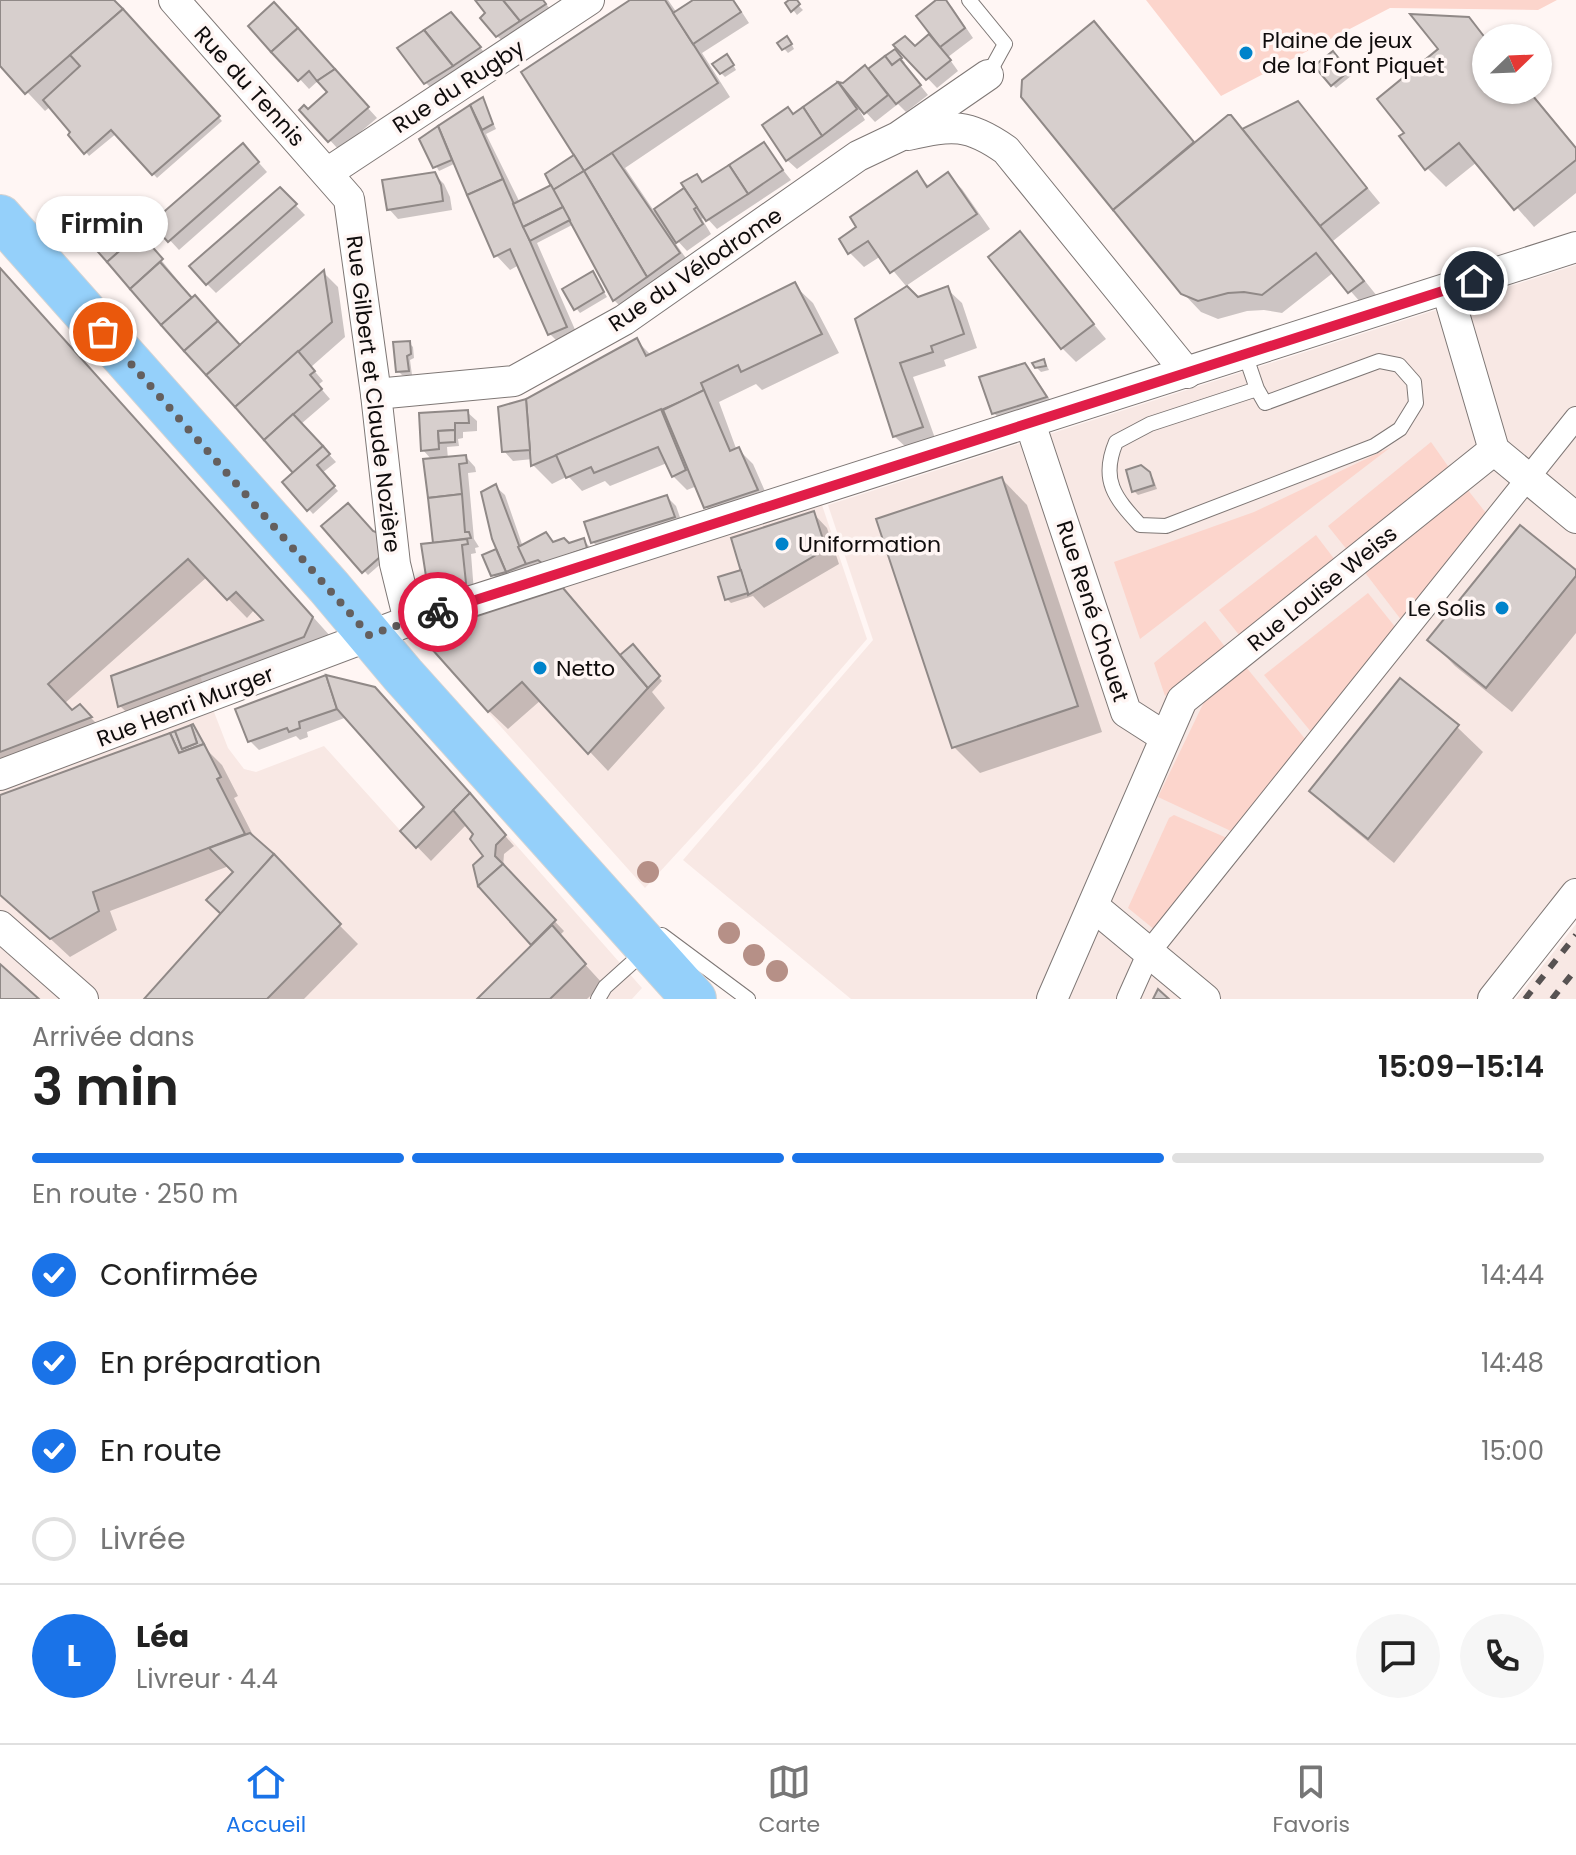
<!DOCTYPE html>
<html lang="fr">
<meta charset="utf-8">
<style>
:root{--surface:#fff;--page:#f6f6f6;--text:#222;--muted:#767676;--line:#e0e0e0;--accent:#1a73e8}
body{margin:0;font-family:Poppins,sans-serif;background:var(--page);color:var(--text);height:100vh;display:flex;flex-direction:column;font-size:30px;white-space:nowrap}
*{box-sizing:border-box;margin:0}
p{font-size:26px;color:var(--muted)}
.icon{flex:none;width:44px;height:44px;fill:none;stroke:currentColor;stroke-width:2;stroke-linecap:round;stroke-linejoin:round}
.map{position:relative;height:999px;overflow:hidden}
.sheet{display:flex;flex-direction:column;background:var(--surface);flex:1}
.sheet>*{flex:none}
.needle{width:52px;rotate:67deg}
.tools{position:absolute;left:1472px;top:24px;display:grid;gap:16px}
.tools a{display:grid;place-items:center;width:80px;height:80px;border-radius:50%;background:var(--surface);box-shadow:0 2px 6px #0004;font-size:40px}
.pin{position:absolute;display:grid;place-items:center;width:68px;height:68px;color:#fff;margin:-34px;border:4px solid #fff;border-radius:50%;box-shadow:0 2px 8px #0007}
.courier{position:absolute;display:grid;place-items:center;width:80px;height:80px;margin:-40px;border:6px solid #e11d48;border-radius:50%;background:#fff;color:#222;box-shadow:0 2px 10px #0007}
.bubble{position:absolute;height:56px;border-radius:28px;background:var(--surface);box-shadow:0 2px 6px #0004;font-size:26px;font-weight:600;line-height:56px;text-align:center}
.headline em{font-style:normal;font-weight:600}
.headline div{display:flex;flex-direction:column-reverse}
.headline{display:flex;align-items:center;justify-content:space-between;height:136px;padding:0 32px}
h1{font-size:52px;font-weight:600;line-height:60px}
.bar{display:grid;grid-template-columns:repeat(4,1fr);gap:12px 8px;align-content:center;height:96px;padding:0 32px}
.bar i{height:10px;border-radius:6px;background:var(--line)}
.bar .current{background:var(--accent)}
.bar p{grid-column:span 4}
.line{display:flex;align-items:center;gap:20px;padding:0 32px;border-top:2px solid var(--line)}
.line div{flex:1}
.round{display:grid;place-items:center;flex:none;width:84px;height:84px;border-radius:42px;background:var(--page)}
ol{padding:0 32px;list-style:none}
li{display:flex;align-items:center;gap:24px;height:88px}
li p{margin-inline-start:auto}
li .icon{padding:8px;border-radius:50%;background:var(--accent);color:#fff;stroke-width:4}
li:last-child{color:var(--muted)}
li i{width:44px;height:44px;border:4px solid var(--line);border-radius:50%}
.tab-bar{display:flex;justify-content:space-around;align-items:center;height:112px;border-top:2px solid var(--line);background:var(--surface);font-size:22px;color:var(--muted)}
.tab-bar a{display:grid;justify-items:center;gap:4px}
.tab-bar .current{color:var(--accent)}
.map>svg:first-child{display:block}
.built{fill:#f8e8e4}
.green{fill:#fcd5cc}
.shadow{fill:#0003}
.building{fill:#d7cfcd;stroke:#908987;stroke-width:2}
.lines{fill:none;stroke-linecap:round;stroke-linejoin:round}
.service-casing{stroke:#7e7775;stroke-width:16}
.pedestrian-casing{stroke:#7e7775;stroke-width:24}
.minor-casing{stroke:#7e7775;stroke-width:32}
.primary-casing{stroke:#d4d3d3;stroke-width:46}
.service{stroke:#fff;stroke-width:14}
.pedestrian{stroke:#fff;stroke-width:22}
.minor{stroke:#fff;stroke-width:30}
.primary{stroke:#95d0fa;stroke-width:44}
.rail{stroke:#575252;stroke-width:6;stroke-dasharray:10 10;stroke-linecap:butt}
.tree{fill:#b69087}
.done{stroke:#645f5e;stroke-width:8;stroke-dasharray:0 14.4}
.route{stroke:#e11d48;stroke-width:10}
.poi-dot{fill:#0083cb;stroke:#fff6f4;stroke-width:3}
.labels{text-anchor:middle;stroke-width:7;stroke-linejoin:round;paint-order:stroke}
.poi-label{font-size:22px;fill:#100d0d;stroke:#fff6f4;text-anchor:start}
.street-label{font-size:22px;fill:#100d0d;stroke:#fff6f4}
</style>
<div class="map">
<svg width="1576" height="999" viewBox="0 0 1576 999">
<rect width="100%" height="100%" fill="#fff6f4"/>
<!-- built -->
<g class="built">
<polygon points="1576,265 1576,915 1509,999 851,999 683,860 873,640 828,505"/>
<polygon points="0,267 313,617 304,637 200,676 228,748 244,769 256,772 324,746 416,848 470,793 642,988 632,999 0,999"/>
<polygon points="821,502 867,639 756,767 645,888 426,643 448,625"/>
<polygon points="1576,924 1576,999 1516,999"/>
</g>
<!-- green -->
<g class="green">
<polygon points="1146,0 1557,0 1538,10 1390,8 1221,96"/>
<polygon points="1431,442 1450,469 1348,551 1328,526"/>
<polygon points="1391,447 1140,639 1114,562 1254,512"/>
<polygon points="1467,489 1486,513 1402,621 1363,570"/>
<polygon points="1316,535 1335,560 1240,636 1219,610"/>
<polygon points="1368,593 1396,628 1312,733 1264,675"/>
<polygon points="1205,621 1226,648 1165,696 1154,663"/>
<polygon points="1246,667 1306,740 1233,832 1158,797 1204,702"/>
<polygon points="1174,815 1227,838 1155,930 1128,908 1169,818"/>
</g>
<!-- shadow -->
<g class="shadow">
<polygon points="0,0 113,0 222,121 157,178 117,133 89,156 51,106 45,111 0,63"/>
<polygon points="478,0 543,0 554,14 507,45 497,36 488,13"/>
<polygon points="635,0 668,0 677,13 696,0 734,0 749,23 702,53 730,97 625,168 654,211 687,189 704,184 763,145 791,180 717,229 705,216 702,219 711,234 687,251 675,238 673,240 693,268 628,314 614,300 574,224 537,243 580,341 564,348 550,334 519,265 510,270 496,255 456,163 439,171 421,140 482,99 496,129 486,134 520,203 553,186 576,155"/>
<polygon points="793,0 803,10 797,15 788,3"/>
<polygon points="939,0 945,0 952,7 973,38 948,57 958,71 937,88 896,45 915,48 932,35"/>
<polygon points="283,14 377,118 339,150 302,110 308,112 330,92 319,80 309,89 251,26"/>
<polygon points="1468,19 1487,38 1486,90 1529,90 1576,147 1576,193 1534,227 1477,162 1446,187 1427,168 1441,49"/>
<polygon points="461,24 488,57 435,92 426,83"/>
<polygon points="1094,24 1112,42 1196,144 1244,131 1298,103 1380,203 1333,241 1381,301 1368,311 1334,272 1282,313 1264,310 1247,311 1218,319 1201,312 1182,292 1023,96"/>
<polygon points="791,43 794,49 788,53 780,44"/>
<polygon points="899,55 905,63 903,64 928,95 906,112 898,104 875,122 859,105 857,106 865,120 797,169 787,160 793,116 837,84 843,85"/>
<polygon points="1337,57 1351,76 1336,88 1332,84"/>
<polygon points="731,61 736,70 725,77 721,73"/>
<polygon points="252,155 267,172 179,250 154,223"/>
<polygon points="434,174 444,184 450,197 452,210 398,219 389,209"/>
<polygon points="916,174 930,187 948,175 962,189 990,229 906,286 881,256 864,267 850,253 859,227"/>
<polygon points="280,189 305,215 216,293 207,284"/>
<polygon points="1020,234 1106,339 1076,362 1062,348"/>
<polygon points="86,235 149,245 193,299 240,347 324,273 338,287 345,337 311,367 323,381 318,385 330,399 301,424 336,462 322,473 338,491 313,514 285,483 296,473"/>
<polygon points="0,268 331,637 139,724 120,706 266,621 255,609 247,618 207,577 65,703 73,712 80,707 109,736 0,776"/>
<polygon points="593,274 607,297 580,313 576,308"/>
<polygon points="794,285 813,303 839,353 762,390 756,384 719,402 737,451 739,450 753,464 771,505 720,521 706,507 697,486 687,490 673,476 667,463 610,486 605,481 582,491 568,476 552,484 533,465 533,459 513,461 504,451 525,402 637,341 652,356"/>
<polygon points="947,289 962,303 977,348 944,360 946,366 913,377 936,441 909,450 894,436 857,319"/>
<polygon points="409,343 413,347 414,358 410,360 412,375 402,375 398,371"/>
<polygon points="1043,361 1047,366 1049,370 1041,372 1036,367"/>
<polygon points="1025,366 1034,375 1054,406 1003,423 994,413"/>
<polygon points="467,412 477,421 477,431 463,432 463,438 458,439 459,446 447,447 448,459 466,457 475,467 476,472 468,473 474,539 479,547 475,548 476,553 471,554 474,592 448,599 429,582 435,544 432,460 423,450 421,415"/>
<polygon points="1141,467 1153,478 1157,489 1138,495 1134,491"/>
<polygon points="1002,479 1027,505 1102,732 980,773 954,747"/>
<polygon points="495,486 505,495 523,547 569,545 583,540 593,550 517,580 506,569 509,576 497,579 493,575 495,551 502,558"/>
<polygon points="667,497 676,506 683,526 602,552 593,542 586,523"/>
<polygon points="813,513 827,528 839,564 764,608 753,596 731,603 727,599 744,572"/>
<polygon points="324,526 372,533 384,561 368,575"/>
<polygon points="1576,573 1576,633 1512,712 1455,666 1430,640"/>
<polygon points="562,590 621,656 633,646 662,681 652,692 665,708 608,771 541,700 508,729 489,711"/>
<polygon points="327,677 482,809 514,846 504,854 503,867 564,931 559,936 603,984 587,999 480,999 534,945 480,885 486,856 475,834 467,824 431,861 402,831 427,808 347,717 307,732 308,737 300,740 296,736 259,750 250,741"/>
<polygon points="193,727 208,751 222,765 238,796 234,798 256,841 358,944 304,999 147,999 223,914 236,872 229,866 110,911 117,930 70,957 0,892 0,797"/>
<polygon points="1457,727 1483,752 1394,863 1337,816 1312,791"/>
</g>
<!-- building -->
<g class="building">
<polygon points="0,0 114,0 123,9 25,94 0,66"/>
<polygon points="475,0 503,0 520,21 496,37 480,18 485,13"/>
<polygon points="503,0 543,0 546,4 520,21"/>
<polygon points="630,0 665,0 718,83 584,171 521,72"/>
<polygon points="693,0 733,0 741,12 693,44 673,13"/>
<polygon points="789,0 797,0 800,4 791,12 785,3"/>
<polygon points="936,0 946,0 965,28 940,47 916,16"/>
<polygon points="274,2 298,28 271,52 248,26"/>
<polygon points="123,9 220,116 152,175 111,130 84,154 68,135 70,132 43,100 80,66 70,55"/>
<polygon points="451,12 481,47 453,66 424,30"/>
<polygon points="1410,14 1469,17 1486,39 1486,90 1528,90 1576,148 1576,160 1514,210 1459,143 1425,170 1399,136 1404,133 1377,99 1438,49"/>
<polygon points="1094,21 1194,142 1113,210 1021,97 1022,80"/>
<polygon points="298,28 335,69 317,81 309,71 298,81 271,52"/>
<polygon points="424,30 453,66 424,84 397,48"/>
<polygon points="929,34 951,60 926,80 893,45 905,36 915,46"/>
<polygon points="787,36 792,44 782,50 777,43"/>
<polygon points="895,49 902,58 892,65 885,56"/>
<polygon points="1333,51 1349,71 1331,86 1314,66"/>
<polygon points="727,54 734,65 720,74 712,64"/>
<polygon points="885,56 892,65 900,59 921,85 896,104 868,69"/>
<polygon points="865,65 888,95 864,114 838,82 843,83"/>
<polygon points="335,69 369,107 328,142 299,110 304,105 308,109 327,92 317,81"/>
<polygon points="838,82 857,109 822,136 803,107"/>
<polygon points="483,97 493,124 482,130 470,105"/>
<polygon points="1298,101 1367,188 1320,226 1242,129"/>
<polygon points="470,105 503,179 467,195 438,126"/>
<polygon points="788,107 793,114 803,107 822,136 786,161 762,125"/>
<polygon points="1228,115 1231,115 1364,281 1348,293 1316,253 1262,295 1244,292 1228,293 1198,301 1181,294 1113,210"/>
<polygon points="438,126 452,160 433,168 419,139"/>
<polygon points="764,142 783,170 748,194 729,165"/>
<polygon points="243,143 259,162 168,242 151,223"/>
<polygon points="612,153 680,253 647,277 584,171"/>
<polygon points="574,155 584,171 553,190 545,174"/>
<polygon points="729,165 748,194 706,221 681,183 697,174 702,182"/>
<polygon points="584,171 647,277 613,301 553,190"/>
<polygon points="917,171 927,187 948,172 977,214 890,273 868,241 848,254 839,239 856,227 850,217"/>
<polygon points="435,172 441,185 443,201 387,210 382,180"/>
<polygon points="503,179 567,327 548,335 510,249 494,257 467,195"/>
<polygon points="551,185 563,207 523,227 513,204"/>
<polygon points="280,187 297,204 206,285 189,266"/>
<polygon points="684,188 697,207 694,209 703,224 676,243 654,209"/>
<polygon points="116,206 140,233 107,262 83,235"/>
<polygon points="563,207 570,220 530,241 523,227"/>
<polygon points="1020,231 1094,324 1061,349 988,257"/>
<polygon points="140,233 163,259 130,289 107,262"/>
<polygon points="160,262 192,298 161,325 130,289"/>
<polygon points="0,268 313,617 304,637 118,707 111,676 263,620 236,592 227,600 188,559 48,684 72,710 80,704 92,717 0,752"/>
<polygon points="324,270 332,322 235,407 206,375"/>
<polygon points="593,271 604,292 574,310 562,289"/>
<polygon points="795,282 822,334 741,372 738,365 701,383 704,390 687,399 531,466 526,399 637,338 646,356"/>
<polygon points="907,286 918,297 948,286 964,334 931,346 933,352 900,363 923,427 893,437 855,319"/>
<polygon points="195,295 218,321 184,351 161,325"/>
<polygon points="218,321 240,345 206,375 184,351"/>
<polygon points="410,341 411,354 407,356 409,371 396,372 393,342"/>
<polygon points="298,351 315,371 310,375 322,389 264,440 235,407"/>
<polygon points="1044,359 1046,366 1035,368 1032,363"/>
<polygon points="1025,363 1047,397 992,414 979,377"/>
<polygon points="704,390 730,451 739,447 758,490 704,508 663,410"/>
<polygon points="526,399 530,450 502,452 498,407"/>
<polygon points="661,409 686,470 672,477 658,447 594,473 591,467 566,478 556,455"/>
<polygon points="468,410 469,423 455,423 455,430 438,431 439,449 421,451 419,413"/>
<polygon points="293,414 323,446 293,473 264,440"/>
<polygon points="455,430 455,442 439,443 438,431"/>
<polygon points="323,446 330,454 317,465 335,486 307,511 282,482"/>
<polygon points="466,455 467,463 459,464 462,494 428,498 423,459"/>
<polygon points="1141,465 1150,472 1154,485 1132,492 1126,470"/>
<polygon points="1002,477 1078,706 952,748 876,519"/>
<polygon points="496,484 526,564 506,572 492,539 481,492"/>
<polygon points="462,494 465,532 469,532 471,538 433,543 428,498"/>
<polygon points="667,495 675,517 591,543 584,522"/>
<polygon points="348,503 373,531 378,533 381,556 362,573 321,526"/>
<polygon points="814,511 826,549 748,595 731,538"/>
<polygon points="1520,525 1576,570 1576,576 1486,688 1427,640"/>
<polygon points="546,532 553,542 564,538 569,543 584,538 587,548 543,564 538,560 526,564 518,547"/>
<polygon points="467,539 468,544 462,545 466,583 437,591 427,583 421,544"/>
<polygon points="496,549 506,572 491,576 482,555"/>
<polygon points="741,570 748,593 725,600 718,577"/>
<polygon points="563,588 648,688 588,754 522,682 488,712 431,648 462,621"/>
<polygon points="633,644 660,676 648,688 620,655"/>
<polygon points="326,675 337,709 299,722 300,728 289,732 287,728 248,742 235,709"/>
<polygon points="326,675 375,687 470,793 416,848 400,831 424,807 337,709"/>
<polygon points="1400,678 1459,725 1368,839 1309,791"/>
<polygon points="193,724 204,744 179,753 170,733 175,731 182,749 197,743 191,725"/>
<polygon points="191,725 197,743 182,749 175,731"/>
<polygon points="170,733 179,753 204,744 221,777 217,779 245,834 93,892 99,911 50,939 0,895 0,795"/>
<polygon points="470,793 506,835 496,845 495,856 503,864 478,886 473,865 483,856 470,839 473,834 453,810"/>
<polygon points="250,833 274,854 221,914 206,900 233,872 209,848"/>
<polygon points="274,854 341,924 267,999 144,999"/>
<polygon points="503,864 556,920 531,945 478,886"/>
<polygon points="552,925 586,964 550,999 477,999"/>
<polygon points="0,964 39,999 0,999"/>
<polygon points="1158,989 1169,999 1153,999"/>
</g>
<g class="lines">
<defs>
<g id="service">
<polyline points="969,0 1005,44 988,75"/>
<path d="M1245,354L1257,389L1150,424L1116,442C1100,480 1115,498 1140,525L1166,526L1374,446L1400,429L1416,403L1414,382L1399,365L1379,361L1265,403L1257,389"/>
<polyline points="662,935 748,999"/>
<polyline points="598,999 605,987 645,951"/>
</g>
<polyline id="pedestrian" points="1128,999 1149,952 1576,418"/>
<g id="minor">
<polyline points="174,0 349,199 376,394 395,564 409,621"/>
<path d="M908,135C952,125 968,123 1006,150L1187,373"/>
<polyline points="327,173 589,0"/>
<polyline points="1447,290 1494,450 1576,518"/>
<polyline points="376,394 514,381 624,320 858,156 898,137 988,75"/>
<polyline points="1030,423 1126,712 1165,737"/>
<polyline points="0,775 409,621 1576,247"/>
<polyline points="1093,906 1205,999"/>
<polyline points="0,926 83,999"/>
<polyline points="1052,999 1182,700 1494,450"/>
<polyline points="1493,999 1576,894"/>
</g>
<polyline id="primary" points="0,217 329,587 403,675 694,999"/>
</defs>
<!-- service casing -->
<use href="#service" class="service-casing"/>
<!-- pedestrian casing -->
<use href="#pedestrian" class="pedestrian-casing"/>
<!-- minor casing -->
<use href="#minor" class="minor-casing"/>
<!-- primary casing -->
<use href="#primary" class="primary-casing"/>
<!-- service -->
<use href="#service" class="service"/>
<!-- pedestrian -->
<use href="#pedestrian" class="pedestrian"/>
<!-- minor -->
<use href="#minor" class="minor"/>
<!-- primary -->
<use href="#primary" class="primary"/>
<!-- rail -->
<g class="rail">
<polyline points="1525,999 1576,935"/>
<polyline points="1552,999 1576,969"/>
</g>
</g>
<!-- trees -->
<g class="tree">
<circle cx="648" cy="872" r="11"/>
<circle cx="729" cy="933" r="11"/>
<circle cx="754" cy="955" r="11"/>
<circle cx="777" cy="971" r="11"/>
</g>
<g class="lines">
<!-- done -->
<polyline class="done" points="103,332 369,635 438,612"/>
<!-- route -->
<polyline class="route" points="438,612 1474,281"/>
</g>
<!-- markers -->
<g class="poi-dot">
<circle cx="1246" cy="53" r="8"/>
<circle cx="782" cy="544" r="8"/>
<circle cx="1502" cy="608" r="8"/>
<circle cx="540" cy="668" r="8"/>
</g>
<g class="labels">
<!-- poi labels -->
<g class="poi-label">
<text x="1262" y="48">Plaine de jeux<tspan x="1262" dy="25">de la Font Piquet</tspan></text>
<text x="798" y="552">Uniformation</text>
<text x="1486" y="616" text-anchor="end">Le Solis</text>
<text x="556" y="676">Netto</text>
</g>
<!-- street labels -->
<g class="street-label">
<text transform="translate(250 86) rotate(48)" y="8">Rue du Tennis</text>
<text transform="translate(458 86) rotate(-33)" y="8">Rue du Rugby</text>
<text transform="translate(695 269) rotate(-34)" y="8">Rue du Vélodrome</text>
<text transform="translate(374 394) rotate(83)" y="8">Rue Gilbert et Claude Nozière</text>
<text transform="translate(1322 588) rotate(-39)" y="8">Rue Louise Weiss</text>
<text transform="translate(1093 611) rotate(72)" y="8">Rue René Chouet</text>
<text transform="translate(185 706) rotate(-21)" y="8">Rue Henri Murger</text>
</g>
</g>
</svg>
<div class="tools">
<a><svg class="needle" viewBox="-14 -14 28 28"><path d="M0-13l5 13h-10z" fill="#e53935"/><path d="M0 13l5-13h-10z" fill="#767676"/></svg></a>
</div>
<div class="pin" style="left:103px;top:332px;background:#ea580c"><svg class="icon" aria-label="bag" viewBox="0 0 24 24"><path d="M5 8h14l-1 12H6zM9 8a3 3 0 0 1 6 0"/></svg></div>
<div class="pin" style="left:1474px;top:281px;background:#1f2937"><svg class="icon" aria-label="home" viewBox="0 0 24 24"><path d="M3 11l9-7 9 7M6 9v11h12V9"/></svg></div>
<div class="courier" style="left:438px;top:612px"><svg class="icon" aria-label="bike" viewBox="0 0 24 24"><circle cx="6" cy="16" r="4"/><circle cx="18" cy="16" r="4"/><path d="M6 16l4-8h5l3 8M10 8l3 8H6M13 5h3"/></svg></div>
<div class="bubble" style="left:36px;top:196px;width:132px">Firmin</div>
</div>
<section class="sheet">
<div class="headline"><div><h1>3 min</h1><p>Arrivée dans</p></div><em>15:09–15:14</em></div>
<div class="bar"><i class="current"></i><i class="current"></i><i class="current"></i><i></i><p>En route · 250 m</p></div>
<ol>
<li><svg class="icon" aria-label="check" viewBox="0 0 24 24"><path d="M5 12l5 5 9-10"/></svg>Confirmée<p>14:44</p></li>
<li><svg class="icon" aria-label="check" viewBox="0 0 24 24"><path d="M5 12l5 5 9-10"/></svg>En préparation<p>14:48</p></li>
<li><svg class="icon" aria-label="check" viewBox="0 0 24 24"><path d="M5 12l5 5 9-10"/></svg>En route<p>15:00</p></li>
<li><i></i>Livrée</li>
</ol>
<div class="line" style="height:144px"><b class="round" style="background:var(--accent);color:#fff">L</b><div><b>Léa</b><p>Livreur · 4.4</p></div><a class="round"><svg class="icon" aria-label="chat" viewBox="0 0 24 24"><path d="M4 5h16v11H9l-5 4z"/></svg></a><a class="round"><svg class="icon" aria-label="phone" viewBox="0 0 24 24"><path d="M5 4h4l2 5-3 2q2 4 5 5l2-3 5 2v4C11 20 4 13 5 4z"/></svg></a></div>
</section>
<nav class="tab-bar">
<a class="current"><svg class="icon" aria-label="home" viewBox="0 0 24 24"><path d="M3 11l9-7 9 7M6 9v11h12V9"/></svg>Accueil</a>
<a><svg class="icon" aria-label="map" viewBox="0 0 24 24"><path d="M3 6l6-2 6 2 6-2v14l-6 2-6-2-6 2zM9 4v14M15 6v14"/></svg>Carte</a>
<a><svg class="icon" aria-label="saved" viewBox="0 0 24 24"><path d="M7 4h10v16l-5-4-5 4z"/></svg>Favoris</a>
</nav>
